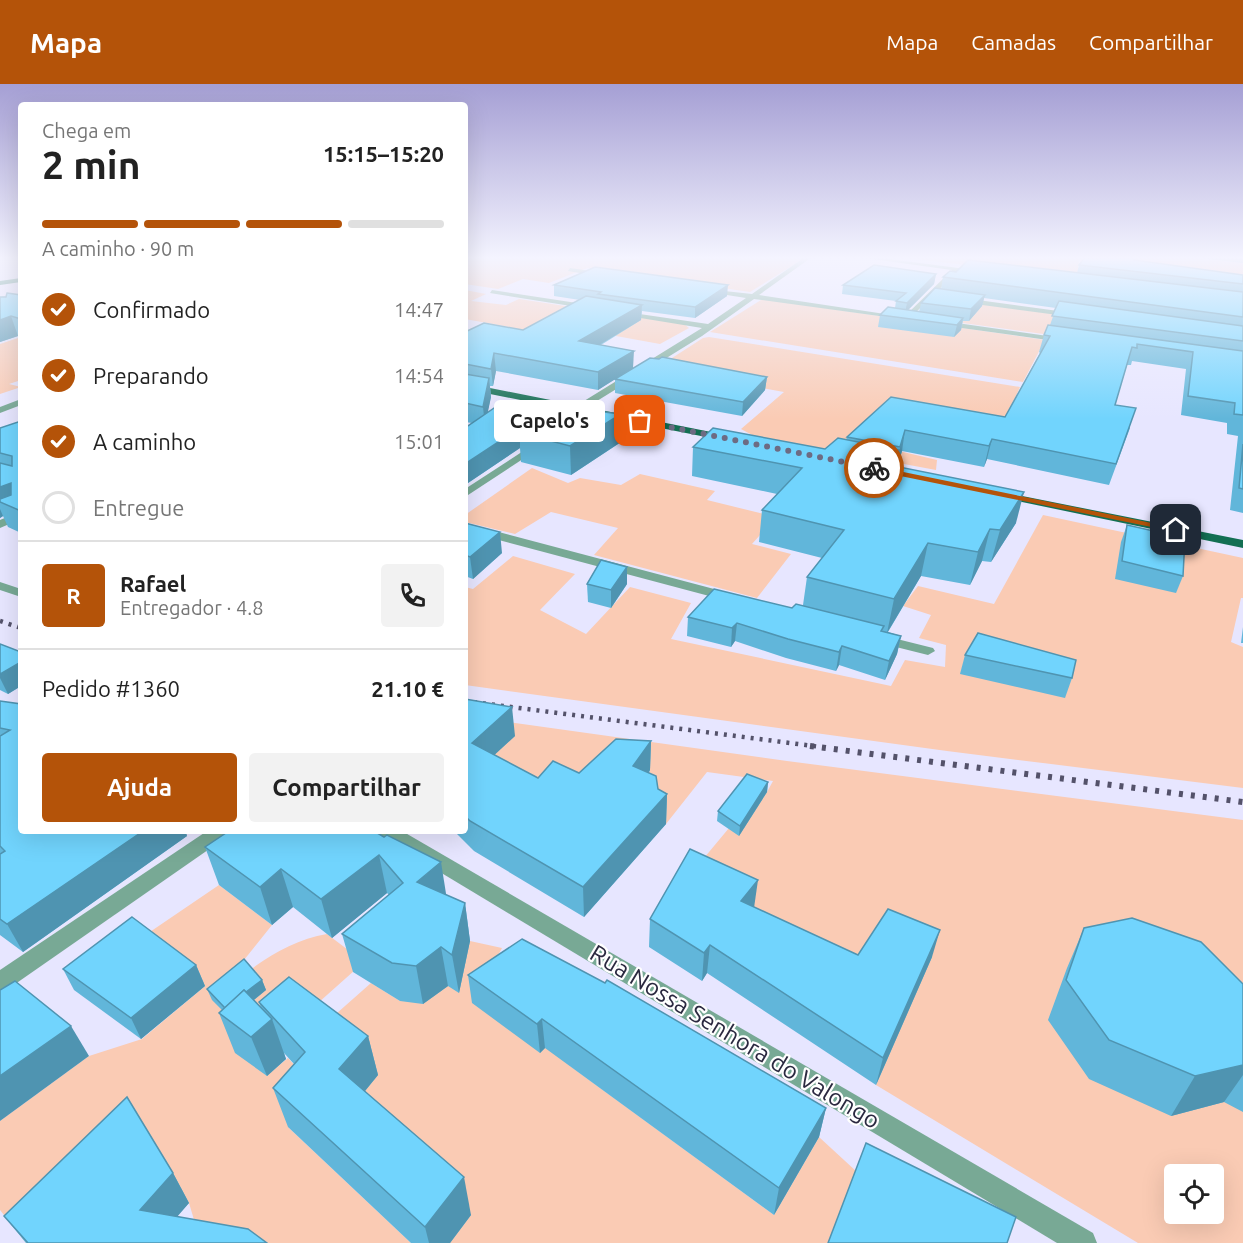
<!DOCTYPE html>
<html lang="pt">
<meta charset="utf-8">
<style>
:root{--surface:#fff;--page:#f2f2f2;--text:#222;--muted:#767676;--line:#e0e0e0;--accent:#b45309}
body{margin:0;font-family:Ubuntu,sans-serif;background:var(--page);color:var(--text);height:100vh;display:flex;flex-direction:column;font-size:22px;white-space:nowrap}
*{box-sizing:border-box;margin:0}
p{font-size:20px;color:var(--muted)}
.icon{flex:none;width:33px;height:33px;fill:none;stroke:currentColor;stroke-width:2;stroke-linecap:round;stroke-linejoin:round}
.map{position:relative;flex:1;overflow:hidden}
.sheet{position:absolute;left:18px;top:18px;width:450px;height:732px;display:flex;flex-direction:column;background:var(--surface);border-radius:6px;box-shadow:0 6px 24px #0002}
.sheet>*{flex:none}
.buttons{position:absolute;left:1164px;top:1080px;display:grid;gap:12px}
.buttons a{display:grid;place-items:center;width:60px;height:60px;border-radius:6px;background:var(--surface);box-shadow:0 6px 24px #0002;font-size:30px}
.pin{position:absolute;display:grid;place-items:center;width:51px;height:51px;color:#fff;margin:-26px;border-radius:12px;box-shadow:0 3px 9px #0006}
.courier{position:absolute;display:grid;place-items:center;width:60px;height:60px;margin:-30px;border:4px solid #b45309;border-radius:50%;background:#fff;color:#222;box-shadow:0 2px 8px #0007}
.bubble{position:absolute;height:42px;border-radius:6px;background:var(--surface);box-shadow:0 6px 24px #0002;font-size:20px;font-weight:700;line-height:42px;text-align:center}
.headline em{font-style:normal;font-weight:700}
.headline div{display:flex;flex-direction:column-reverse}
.headline{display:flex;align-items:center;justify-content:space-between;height:102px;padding:0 24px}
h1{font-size:39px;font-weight:700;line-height:45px}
.bar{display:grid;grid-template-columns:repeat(4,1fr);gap:9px 6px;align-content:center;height:72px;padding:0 24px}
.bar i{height:8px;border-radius:4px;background:var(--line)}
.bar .selected{background:var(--accent)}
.bar p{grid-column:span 4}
.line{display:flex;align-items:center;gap:15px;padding:0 24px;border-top:2px solid var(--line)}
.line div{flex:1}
.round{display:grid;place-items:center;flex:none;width:63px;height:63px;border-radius:6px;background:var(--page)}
ol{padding:0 24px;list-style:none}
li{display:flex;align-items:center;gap:18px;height:66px}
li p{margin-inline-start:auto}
li .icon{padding:6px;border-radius:50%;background:var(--accent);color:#fff;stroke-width:4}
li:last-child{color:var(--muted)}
li i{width:33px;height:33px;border:3px solid var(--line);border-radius:50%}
.button{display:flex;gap:12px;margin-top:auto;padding:12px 24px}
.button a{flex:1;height:69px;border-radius:6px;background:var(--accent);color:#fff;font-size:24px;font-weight:700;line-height:69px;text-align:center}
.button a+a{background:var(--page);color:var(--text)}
header{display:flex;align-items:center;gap:36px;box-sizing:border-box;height:84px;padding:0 30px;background:var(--accent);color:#fff}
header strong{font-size:28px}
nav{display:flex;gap:33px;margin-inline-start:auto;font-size:21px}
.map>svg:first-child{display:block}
.green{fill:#facbb4;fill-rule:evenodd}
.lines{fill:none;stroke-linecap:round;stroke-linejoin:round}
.minor{fill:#78a995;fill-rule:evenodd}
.primary{fill:#136f53;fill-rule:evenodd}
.rail-far1{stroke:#54526a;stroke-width:4.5;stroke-dasharray:3 6;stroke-linecap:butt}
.rail{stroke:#54526a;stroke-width:6;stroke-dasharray:4 8;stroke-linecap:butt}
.wall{fill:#61b6da}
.shaded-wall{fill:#4f94b1}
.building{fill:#71d4fd;stroke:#4f94b1;stroke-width:1.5}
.route{fill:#b45309}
.done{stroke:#6d6b83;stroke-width:6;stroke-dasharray:0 10.8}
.labels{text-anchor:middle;stroke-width:4.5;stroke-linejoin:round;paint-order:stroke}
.near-street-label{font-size:24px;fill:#2b2940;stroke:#fff}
</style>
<header>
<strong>Mapa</strong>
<nav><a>Mapa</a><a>Camadas</a><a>Compartilhar</a></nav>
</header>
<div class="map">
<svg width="1243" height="1159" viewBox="0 0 1243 1159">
<rect width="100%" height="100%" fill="#e7e6ff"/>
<!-- green -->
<g class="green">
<polygon points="465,173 786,173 803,175 750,208 587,184 549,199 523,195 498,205 465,200"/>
<polygon points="898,173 1181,173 1243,179 1243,194 1079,176 1077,194"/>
<polygon points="465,206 486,210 471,217 506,221 519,215 684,240 689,244 660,260 561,242 524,263 509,243 465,235"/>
<polygon points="761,216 768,216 1045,256 1023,298 710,248"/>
<polygon points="971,219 1222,252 1219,274 933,235"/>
<polygon points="709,253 1020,303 998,352 861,358 937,376 936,386 754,352 741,345 784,308 655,285 703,254"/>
<polygon points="18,254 21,255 21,296 9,300 21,303 0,310 0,260"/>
<polygon points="532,384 568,399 580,394 621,401 640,390 715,407 707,416 776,433 752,460 791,470 757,514 594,471 618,444 551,428 515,450 465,438 465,431"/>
<polygon points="1043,431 1243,474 1243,514 1241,514 1231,558 1243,563 1243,704 947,667 465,601 465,503 473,505 513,472 575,490 540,526 586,550 630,503 691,519 671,555 891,602 905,576 945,583 946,561 919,554 931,531 903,522 918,502 994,520"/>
<path d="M465,632L787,677L1243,736V1159H1138L876,1001L931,873L852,899L689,792L729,744L767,708L773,697L707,688L666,740L657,735L632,711L650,687L554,707L493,778L470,763L521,714ZM1174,1090H1214V1130H1174Z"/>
<path d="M219,801L272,841L212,916C246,888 283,857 327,850L364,878L272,960L266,992L288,974L318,1007L289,1044L411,1159H201L189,1119L143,1043L26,1159L0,1126V1037L89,972L142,955L205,902L141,854Z"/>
<polygon points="470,857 502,864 472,919 585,917 570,982 774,1131 819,1053 857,1088 830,1159 450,1159 351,1024 319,945 371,899 400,917"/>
</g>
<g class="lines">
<!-- minor -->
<g class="minor">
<polygon points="805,173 812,173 759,211 905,233 901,235 754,215 702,252 584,325 583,335 572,338 570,336 575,332 576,322 702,244 622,231 618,229 619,227 708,240 746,214 708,208 706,205 752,210"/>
<polygon points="858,173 874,173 981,187 978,189 958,187 908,236 905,236 905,232 952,186"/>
<polygon points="1204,173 1243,175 1243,179 1207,175"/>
<polygon points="570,184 604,189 607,191 604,193 568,187"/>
<polygon points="492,206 590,221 594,223 590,225 490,209"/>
<polygon points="963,214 1073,229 1077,231 1073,233 960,218"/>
<polygon points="943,237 1062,254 1066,256 1062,258 940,241 939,239"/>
<polygon points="21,315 21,321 0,329 0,323"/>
<polygon points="537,358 541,359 541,363 465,413 465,405"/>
<polygon points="21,427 21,435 0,444 0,436"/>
<polygon points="465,439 733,510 735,513 728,517 465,447"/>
<polygon points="0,498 21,505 21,513 0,506"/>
<polygon points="881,551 933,564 935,567 928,571 876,558 874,555"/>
<polygon points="207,747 230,747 228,752 8,905 0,907 0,886"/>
<polygon points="378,747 402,747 1093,1149 1097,1159 1057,1159 380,752"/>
</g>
<!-- primary -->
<g class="primary">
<polygon points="21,194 21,198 0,201 0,197"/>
<polygon points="465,299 726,351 731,354 726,357 465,305"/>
<polygon points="1002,408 1243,456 1243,464 998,413 998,409"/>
</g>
<!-- rail-far1 -->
<g class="rail-far1">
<polyline points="0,537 21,544"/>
<polyline points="465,617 821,663"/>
</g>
<!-- rail -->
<polyline class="rail" points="810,662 1243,718"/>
</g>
<!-- wall -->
<g class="wall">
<polygon points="1098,175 1136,177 1243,191 1243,429 1230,426 1238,352 1227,350 1227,339 1181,331 1186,285 1132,277 1131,281 1127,281 1115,321 1130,344 1109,401 987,375 984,383 902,367 897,382 1016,439 991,478 982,477 970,501 921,492 888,548 901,552 897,570 885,596 839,581 836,587 786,574 735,557 731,563 687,552 688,533 792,524 803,521 807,493 822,474 759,458 762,426 777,410 692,392 693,363 825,365 846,356 847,353 1005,333 1040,269 1039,268 1044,251 1050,241 1056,224 984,214 982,222 969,237 963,237 961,246 954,253 878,243 880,231 895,224 896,217 842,210 843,201 936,190 934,200 908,226 919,228 921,219 941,205 943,193 956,188 1077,189 1079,181"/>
<polygon points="554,201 727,212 695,234 642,227 641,236 601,261 633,284 767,293 765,306 742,332 615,309 615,295 598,306 496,287 493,302 490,302 491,313 487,329 547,332 621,358 571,391 521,378 520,364 465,401 465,344 472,339 465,338 465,248 523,246 580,216 554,212"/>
<polygon points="21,211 21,253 18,252 0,258 0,213"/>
<polygon points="21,337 21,449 8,443 3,432 0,434 0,344"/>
<polygon points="465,439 502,469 473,495 465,492"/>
<polygon points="1127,441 1183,492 1176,509 1115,495 1121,458"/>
<polygon points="587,500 627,500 611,524 588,518"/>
<polygon points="1243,543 1243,559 1241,559"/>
<polygon points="0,560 21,568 21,602 8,610 0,606"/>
<polygon points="965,571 1072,594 1065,614 960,590"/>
<polygon points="465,615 515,652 494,671 538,694 579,689 651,657 650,686 649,689 658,705 667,710 666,740 584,833 474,767 454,747 465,747"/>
<polygon points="0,617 21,620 21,747 187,752 23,868 0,851"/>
<polygon points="768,698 767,708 739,752 717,737 718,727"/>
<polygon points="374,747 446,811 465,819 470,857 459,909 448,902 423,920 400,917 353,888 342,850 389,811 387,809 332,854 293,823 272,841 219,801 205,763"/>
<polygon points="754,823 858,871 932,873 876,1001 707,889 702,897 649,863 650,835"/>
<polygon points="1084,844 1243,900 1243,1028 1224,1018 1171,1032 1089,995 1048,936 1067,884"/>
<polygon points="196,881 205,902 141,955 74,906 63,885"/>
<polygon points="468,891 826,1024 819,1053 774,1131 545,964 540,969 472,919"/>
<polygon points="262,896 266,906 254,916 261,924 259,918 368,952 378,991 365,1007 471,1131 450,1159 411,1159 288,1043 273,1004 294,980 284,969 286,975 267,992 235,969 219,929 222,926 212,916 207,905"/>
<polygon points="173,1089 189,1119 177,1132 267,1159 26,1159 4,1132"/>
</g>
<!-- shaded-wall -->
<g class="shaded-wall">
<polygon points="936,190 934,200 905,229 907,219"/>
<polygon points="728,201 727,212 695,234 695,223"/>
<polygon points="985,211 982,222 969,237 971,225"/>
<polygon points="642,221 641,236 579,273 579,257"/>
<polygon points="11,232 18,252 0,258 0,236"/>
<polygon points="963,234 961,246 954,253 957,241"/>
<polygon points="634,267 633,284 598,306 598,288"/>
<polygon points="494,269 496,287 493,302 491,285"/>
<polygon points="767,293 765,306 742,332 743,318"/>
<polygon points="489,294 491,313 485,342 483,323"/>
<polygon points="547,329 547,348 520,349 520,364 465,401 465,380 503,355"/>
<polygon points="621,330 621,358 571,391 570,362"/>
<polygon points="905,346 902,367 897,384 900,363"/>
<polygon points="992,355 987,375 984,383 989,362"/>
<polygon points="11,399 21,423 0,418 0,403"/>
<polygon points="1024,408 1016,439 991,478 1000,446"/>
<polygon points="0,425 3,432 0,434"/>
<polygon points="990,445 982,477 970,501 978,468"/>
<polygon points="500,448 502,469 473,495 470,473"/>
<polygon points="928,459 921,492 887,549 894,515"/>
<polygon points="627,483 627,500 611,524 611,506"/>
<polygon points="737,539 735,557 731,563 732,544"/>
<polygon points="901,552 897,570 885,596 889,577"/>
<polygon points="842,562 839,581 836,587 839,568"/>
<polygon points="21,578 21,602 8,610 0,594 0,590"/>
<polygon points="512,623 515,652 476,688 472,659"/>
<polygon points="651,657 650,686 632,711 633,682"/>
<polygon points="768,698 767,708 739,752 740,742"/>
<polygon points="667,710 666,740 584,833 583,803"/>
<polygon points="143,747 186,747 187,752 23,868 7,840"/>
<polygon points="379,771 387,809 332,854 321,815"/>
<polygon points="441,778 447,816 417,798"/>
<polygon points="281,785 293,823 272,841 260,803"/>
<polygon points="758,796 754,824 741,817"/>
<polygon points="465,819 470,857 459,909 452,871"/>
<polygon points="940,846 932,873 876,1001 883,974"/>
<polygon points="710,861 707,889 702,897 704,869"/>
<polygon points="441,863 448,902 423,920 416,882"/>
<polygon points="196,881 205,902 141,955 131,934"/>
<polygon points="262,896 266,906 230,935 225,925"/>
<polygon points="272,935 286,975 267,992 251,953"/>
<polygon points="542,935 545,964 540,969 537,940"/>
<polygon points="71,942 89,972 0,1037 0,992"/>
<polygon points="368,952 378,991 351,1024 339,985"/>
<polygon points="1243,981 1243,991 1224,1018 1171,1032 1195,992"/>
<polygon points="826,1024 819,1053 774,1131 779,1104"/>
<polygon points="173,1089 189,1119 158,1155 140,1126"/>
<polygon points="464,1093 471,1131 450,1159 429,1159 425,1143"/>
</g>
<!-- building -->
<g class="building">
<polygon points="1085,173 1098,175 1100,173 1136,173 1134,176 1243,191 1243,200 1079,181"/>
<polygon points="968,176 1243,208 1243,233 943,193 950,187 956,188"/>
<polygon points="874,181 936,190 907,219 896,217 906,209 843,201"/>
<polygon points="595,183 728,201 695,223 598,210 601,208 554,201"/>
<polygon points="935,204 985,211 971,225 921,219"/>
<polygon points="7,209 21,211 21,235 11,232 0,236 0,213 6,213"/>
<polygon points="586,212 642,221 579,257 634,267 598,288 494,269 491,285 465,280 465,248 484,239 523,246"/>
<polygon points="1059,217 1243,242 1243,257 1052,232"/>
<polygon points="888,223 963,234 957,241 880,231"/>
<polygon points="1048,241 1243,267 1243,331 1234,330 1235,319 1188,312 1193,268 1137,260 1137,264 1132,263 1115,321 1136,324 1116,380 992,355 989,362 905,346 900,363 847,353 891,313 1005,333 1050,252 1044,251"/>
<polygon points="662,273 767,293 743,318 615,295 650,274 659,275"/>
<polygon points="465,290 489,294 483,323 465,319"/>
<polygon points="500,320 547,329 503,355 465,380 465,344"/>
<polygon points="562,323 621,330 570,362 520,349"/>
<polygon points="21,337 21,427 0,418 0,415 11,411 11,399 0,403 0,379 12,382 12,372 0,369 0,344"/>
<polygon points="713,344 825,365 838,354 899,366 894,382 1024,408 1000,446 990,445 978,468 928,459 894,515 807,493 844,446 762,426 802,384 693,363"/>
<polygon points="1243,360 1243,405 1239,404"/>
<polygon points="465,439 500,448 470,473 465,471"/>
<polygon points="1127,441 1185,454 1183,492 1122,477"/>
<polygon points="601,476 627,483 611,506 587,500"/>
<polygon points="714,505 792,524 796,520 884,542 881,547 901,552 889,577 842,562 839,568 788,555 737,539 732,544 688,533"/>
<polygon points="978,549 1076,576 1072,594 965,571"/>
<polygon points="0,560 21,568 21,578 0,590"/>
<polygon points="465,615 512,623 472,659 538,694 553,677 579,689 616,655 651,657 633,682 656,692 658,705 667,710 583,803 470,737 465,732"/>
<polygon points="0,617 21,620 21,747 143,747 7,840 0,835 0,770 5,767 0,762 0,652 10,646 0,644"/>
<polygon points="747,690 768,698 740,742 718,727"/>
<polygon points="229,747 374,747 384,753 387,751 441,778 417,798 465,819 452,871 441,863 416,882 392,879 342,850 403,799 379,771 321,815 281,785 260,803 205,763"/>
<polygon points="690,765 758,796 741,817 858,871 888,825 940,846 883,974 710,861 704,869 650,835"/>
<polygon points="132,833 196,881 131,934 63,885"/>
<polygon points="1132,834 1201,858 1243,900 1243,981 1195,992 1109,956 1066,896 1084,844"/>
<polygon points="522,855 605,899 607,896 826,1024 779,1104 542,935 537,940 468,891"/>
<polygon points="244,875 262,896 246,908 244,906 225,924 207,905"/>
<polygon points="289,893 368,952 339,985 464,1093 425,1143 273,1004 305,968 259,918"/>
<polygon points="15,897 71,942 0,992 0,906"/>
<polygon points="244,906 272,935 251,953 219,929"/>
<polygon points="127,1013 173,1089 140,1126 248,1145 267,1159 28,1159 4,1132"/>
<polygon points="866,1059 1016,1133 1007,1159 828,1159"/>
</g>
<!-- sky -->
<linearGradient id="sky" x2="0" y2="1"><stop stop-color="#a59fd4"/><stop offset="0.52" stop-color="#f4f4ff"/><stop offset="1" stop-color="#f4f4ff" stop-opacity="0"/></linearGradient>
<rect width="1243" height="335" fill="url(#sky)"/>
<!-- route -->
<polygon class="route" points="874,382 1176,444 1180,446 1176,448 871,386"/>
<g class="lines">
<!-- done -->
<polyline class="done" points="640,337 874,384"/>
</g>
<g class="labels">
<!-- near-street labels -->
<g class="near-street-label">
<text transform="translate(735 953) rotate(31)" y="8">Rua Nossa Senhora do Valongo</text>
</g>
</g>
</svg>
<div class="buttons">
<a><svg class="icon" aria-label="locate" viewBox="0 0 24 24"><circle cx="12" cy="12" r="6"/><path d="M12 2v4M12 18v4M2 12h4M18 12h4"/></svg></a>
</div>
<div class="pin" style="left:640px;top:337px;background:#ea580c"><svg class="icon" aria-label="bag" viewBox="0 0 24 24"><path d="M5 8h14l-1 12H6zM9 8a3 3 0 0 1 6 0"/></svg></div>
<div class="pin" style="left:1176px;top:446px;background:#1f2937"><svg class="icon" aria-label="home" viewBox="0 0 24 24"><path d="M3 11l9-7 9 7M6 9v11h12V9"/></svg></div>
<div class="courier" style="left:874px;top:384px"><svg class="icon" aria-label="bike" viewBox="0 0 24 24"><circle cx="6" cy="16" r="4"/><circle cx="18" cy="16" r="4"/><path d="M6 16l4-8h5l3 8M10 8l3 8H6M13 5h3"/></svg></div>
<div class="bubble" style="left:494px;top:316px;width:111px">Capelo's</div>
<section class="sheet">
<div class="headline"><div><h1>2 min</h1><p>Chega em</p></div><em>15:15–15:20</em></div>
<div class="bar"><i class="selected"></i><i class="selected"></i><i class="selected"></i><i></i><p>A caminho · 90 m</p></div>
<ol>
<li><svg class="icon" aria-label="check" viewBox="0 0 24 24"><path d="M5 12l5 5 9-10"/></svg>Confirmado<p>14:47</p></li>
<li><svg class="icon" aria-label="check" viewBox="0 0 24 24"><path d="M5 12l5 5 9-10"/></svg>Preparando<p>14:54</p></li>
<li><svg class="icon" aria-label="check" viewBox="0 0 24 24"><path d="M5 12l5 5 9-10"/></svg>A caminho<p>15:01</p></li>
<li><i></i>Entregue</li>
</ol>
<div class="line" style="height:108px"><b class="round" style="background:var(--accent);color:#fff">R</b><div><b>Rafael</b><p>Entregador · 4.8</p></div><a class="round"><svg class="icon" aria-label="phone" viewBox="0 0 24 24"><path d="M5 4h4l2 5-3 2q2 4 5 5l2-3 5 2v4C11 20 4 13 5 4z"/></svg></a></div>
<div class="line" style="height:78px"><div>Pedido #1360</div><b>21.10 €</b></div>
<div class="button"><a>Ajuda</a><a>Compartilhar</a></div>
</section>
</div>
